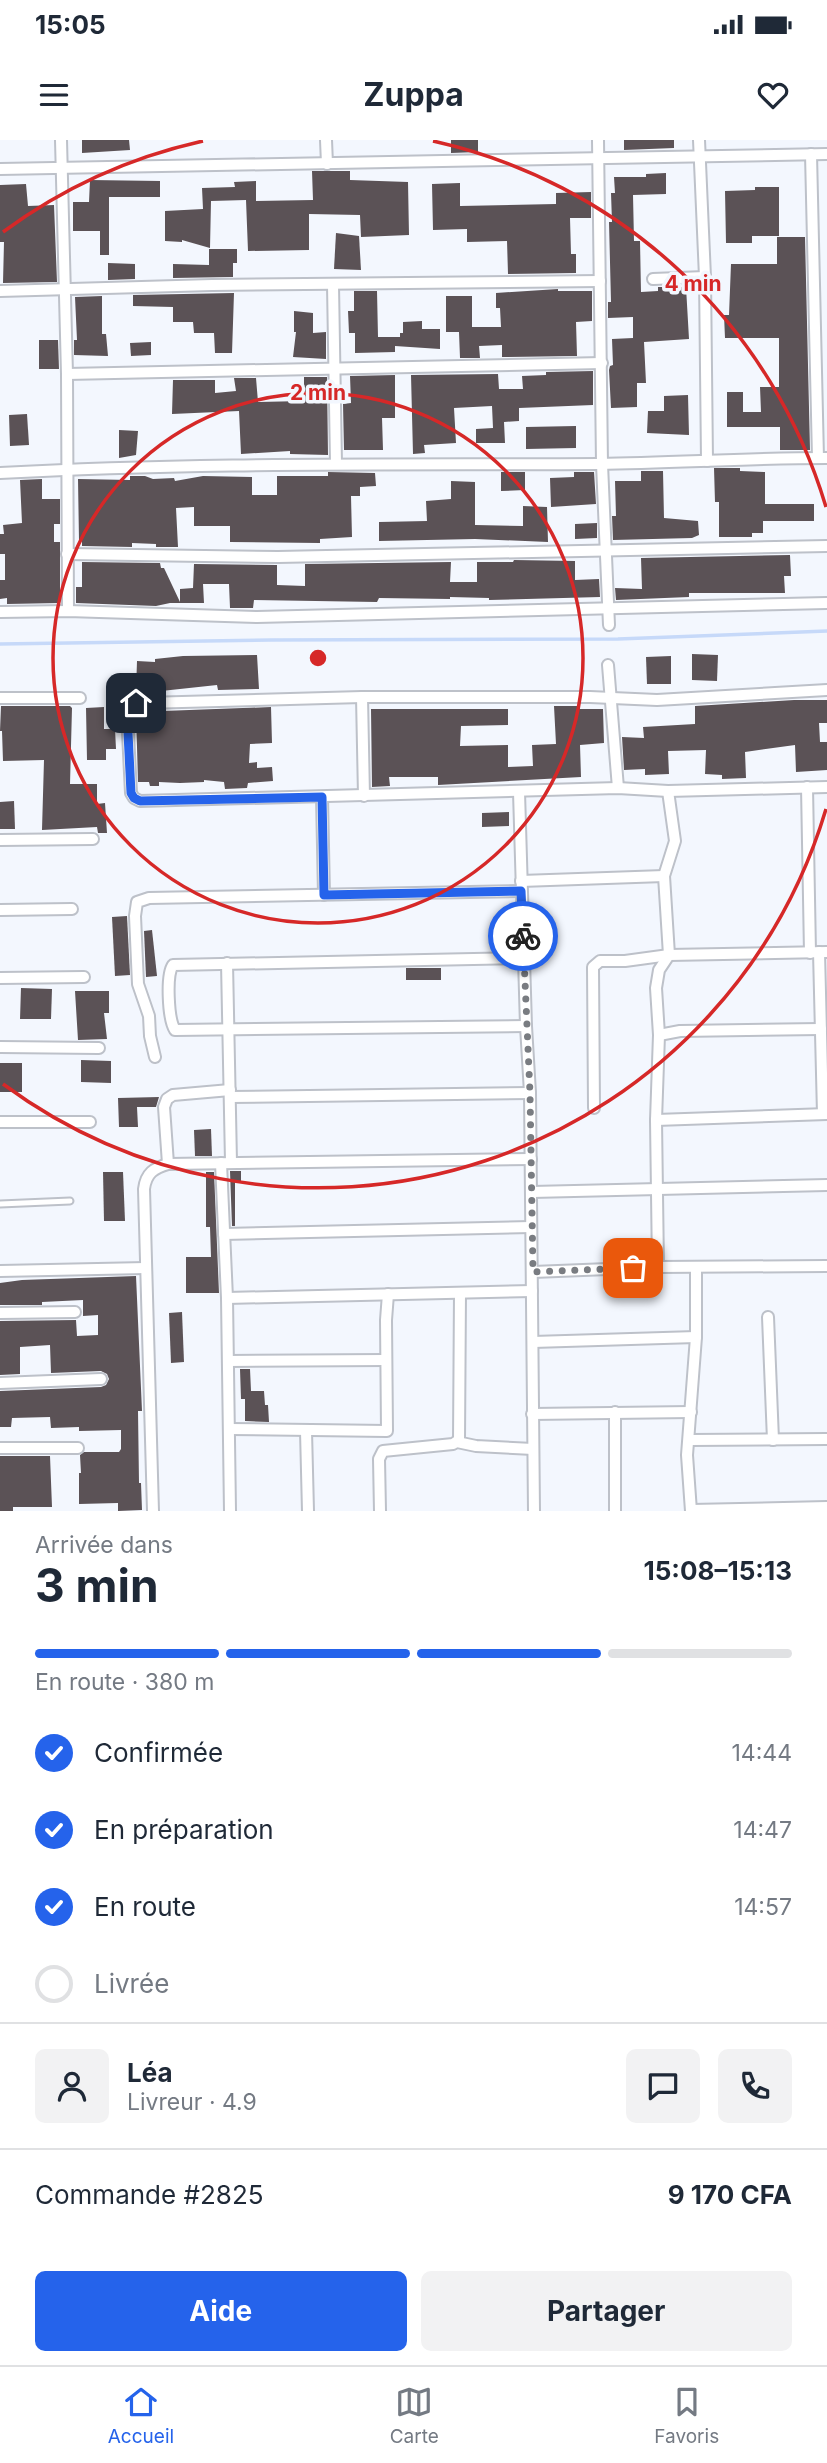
<!DOCTYPE html>
<html lang="fr">
<meta charset="utf-8">
<style>
:root{--surface:#fff;--page:#f2f2f3;--text:#1f2937;--muted:#747a83;--line:#e0e1e3;--accent:#2563eb}
body{margin:0;font-family:Inter,sans-serif;background:var(--page);color:var(--text);height:100vh;display:flex;flex-direction:column;font-size:26px;white-space:nowrap}
*{box-sizing:border-box;margin:0}
p{font-size:23px;color:var(--muted)}
.icon{flex:none;width:38px;height:38px;fill:none;stroke:currentColor;stroke-width:2;stroke-linecap:round;stroke-linejoin:round}
.map{position:relative;height:1371px;overflow:hidden}
.side{display:flex;flex-direction:column;background:var(--surface);flex:1}
.side>*{flex:none}
.pin{position:absolute;display:grid;place-items:center;width:60px;height:60px;color:#fff;margin:-30px;border-radius:14px;box-shadow:0 4px 10px #0006}
.courier{position:absolute;display:grid;place-items:center;width:70px;height:70px;margin:-35px;border:5px solid #2563eb;border-radius:50%;background:#fff;color:#222;box-shadow:0 2px 9px #0007}
.head em{font-style:normal;font-weight:700}
.head div{display:flex;flex-direction:column-reverse}
.head{display:flex;align-items:center;justify-content:space-between;height:119px;padding:0 35px}
h1{font-size:46px;font-weight:700;line-height:52px}
.bar{display:grid;grid-template-columns:repeat(4,1fr);gap:10px 7px;align-content:center;height:84px;padding:0 35px}
.bar i{height:9px;border-radius:5px;background:var(--line)}
.bar .on{background:var(--accent)}
.bar p{grid-column:span 4}
.line{display:flex;align-items:center;gap:18px;padding:0 35px;border-top:2px solid var(--line)}
.line div{flex:1}
.round{display:grid;place-items:center;flex:none;width:74px;height:74px;border-radius:10px;background:var(--page)}
ol{padding:0 35px;list-style:none}
li{display:flex;align-items:center;gap:21px;height:77px}
li p{margin-inline-start:auto}
li .icon{padding:7px;border-radius:50%;background:var(--accent);color:#fff;stroke-width:4}
li:last-child{color:var(--muted)}
li i{width:38px;height:38px;border:4px solid var(--line);border-radius:50%}
.cta{display:flex;gap:14px;margin-top:auto;padding:14px 35px}
.cta a{flex:1;height:80px;border-radius:10px;background:var(--accent);color:#fff;font-size:28px;font-weight:700;line-height:80px;text-align:center}
.cta a+a{background:var(--page);color:var(--text)}
.status{display:flex;justify-content:space-between;align-items:center;height:49px;padding:0 35px;background:var(--surface);direction:ltr}
.status svg{height:19px;fill:currentColor}
header{display:flex;justify-content:space-between;align-items:center;height:91px;padding:0 35px;background:var(--surface);font-size:32px;font-weight:700}
.tab-bar{display:flex;justify-content:space-around;align-items:center;height:98px;border-top:2px solid var(--line);background:var(--surface);font-size:19px;color:var(--muted)}
.tab-bar a{display:grid;justify-items:center;gap:4px}
.tab-bar .on{color:var(--accent)}
.map>svg:first-child{display:block}
.lines{fill:none;stroke-linecap:round;stroke-linejoin:round}
.stream{stroke:#c6d9f9;stroke-width:3.5}
.building{fill:#5b5256}
.service-casing{stroke:#bdc1c9;stroke-width:9}
.minor-casing{stroke:#bdc1c9;stroke-width:14}
.service{stroke:#fff;stroke-width:5}
.minor{stroke:#fff;stroke-width:10}
.done{stroke:#797c81;stroke-width:7;stroke-dasharray:0 12.6}
.route{stroke:#2563eb;stroke-width:9}
.ring{fill:none;stroke:#d62828;stroke-width:3.5}
.centre{fill:#d62828;stroke:#f3f7fe;stroke-width:3.5}
.ring-label{font-size:21px;text-anchor:middle;font-weight:bold;fill:#d62828;stroke:#f3f7fe;stroke-width:7;stroke-linejoin:round;paint-order:stroke}
</style>
<div class="status"><b>15:05</b><svg viewBox="0 0 49 12"><path d="M0 12V9h3v3zM5 12V6h3v6zM10 12V3h3v9zM15 12V0h3v12zM26 1h20v11H26zM47 4h2v5h-2z"/></svg></div>
<header><svg class="icon" aria-label="menu" viewBox="0 0 24 24"><path d="M4 6h16M4 12h16M4 18h16"/></svg>Zuppa<svg class="icon" aria-label="heart" viewBox="0 0 24 24"><path d="M12 20l-8-8c-3-5 5-10 8-4 3-6 11-1 8 4z"/></svg></header>
<div class="map">
<svg width="827" height="1371" viewBox="0 0 827 1371">
<rect width="100%" height="100%" fill="#f3f7fe"/>
<g class="lines">
<!-- stream -->
<polyline class="stream" points="0,504 271,500 618,499 827,491"/>
</g>
<!-- building -->
<g class="building">
<polygon points="82,0 129,0 130,10 82,13"/>
<polygon points="451,0 478,0 478,12 451,13"/>
<polygon points="624,0 674,0 674,8 624,10"/>
<polygon points="312,31 350,31 350,40 408,42 409,95 361,97 360,75 309,74 309,110 248,111 246,60 211,61 210,108 182,100 182,102 165,101 165,71 203,69 202,48 235,47 234,42 256,41 256,61 313,60"/>
<polygon points="666,33 666,54 633,55 634,101 640,101 641,152 658,151 658,147 686,147 689,199 644,202 646,243 637,243 637,267 611,268 609,230 610,226 613,225 612,199 633,198 633,177 608,178 608,162 611,162 609,82 612,82 611,53 615,53 614,37 646,37 646,34"/>
<polygon points="90,40 160,41 160,57 109,57 109,115 100,115 100,91 73,91 73,62 89,62"/>
<polygon points="460,43 460,66 556,64 556,53 591,52 591,78 570,78 571,114 576,114 576,133 508,134 507,101 467,102 467,89 433,90 432,44"/>
<polygon points="26,44 28,66 54,65 57,142 3,143 4,102 0,102 0,45"/>
<polygon points="755,47 779,47 779,96 752,96 752,103 726,103 725,51 755,50"/>
<polygon points="336,93 359,96 361,130 334,129"/>
<polygon points="777,97 805,97 810,310 780,310 780,287 727,287 727,252 743,252 743,272 761,272 760,247 779,247 779,198 725,198 724,175 729,175 731,124 777,124"/>
<polygon points="209,109 237,109 237,123 233,123 233,137 173,138 173,124 209,125"/>
<polygon points="108,123 135,124 135,139 108,140"/>
<polygon points="558,149 558,151 592,151 592,181 576,182 577,216 502,217 502,205 479,206 480,218 460,218 459,192 446,192 446,156 472,156 472,187 501,187 500,168 496,168 496,153"/>
<polygon points="354,151 377,151 378,197 400,197 400,193 403,193 403,182 422,181 422,189 440,189 440,209 395,206 395,212 355,213 355,193 349,193 348,171 354,171"/>
<polygon points="234,153 232,213 215,213 214,193 194,193 193,182 173,182 173,167 133,166 133,155"/>
<polygon points="102,156 102,194 106,194 108,216 74,215 74,200 77,200 75,157"/>
<polygon points="294,171 313,173 313,193 326,192 326,219 293,217 296,192 294,192"/>
<polygon points="39,200 58,200 59,229 39,229"/>
<polygon points="151,202 151,215 131,216 130,203"/>
<polygon points="593,231 593,265 519,268 519,281 504,282 505,303 476,303 476,289 493,288 492,266 454,268 456,303 424,305 425,313 413,314 411,235 498,234 499,249 523,249 522,236 546,235 546,232"/>
<polygon points="395,235 395,278 382,278 383,310 344,310 343,264 351,263 350,236"/>
<polygon points="304,237 327,237 328,315 290,314 290,311 241,314 239,271 172,274 173,240 215,240 215,253 236,251 234,238 256,238 258,262 304,261"/>
<polygon points="688,255 689,295 647,293 648,271 664,271 664,256"/>
<polygon points="27,274 29,305 10,306 9,275"/>
<polygon points="576,286 576,308 526,309 526,287"/>
<polygon points="119,290 138,291 136,315 119,318"/>
<polygon points="714,328 740,328 740,331 765,332 765,364 814,364 814,381 763,381 763,393 752,393 752,397 719,397 719,362 715,362"/>
<polygon points="641,331 663,331 664,378 698,381 699,395 692,398 613,400 612,376 616,376 615,341 641,341"/>
<polygon points="328,332 375,333 376,346 360,347 360,356 351,356 352,397 320,399 320,403 230,402 230,386 194,386 194,367 176,368 178,407 156,407 156,404 132,403 132,407 82,406 82,400 79,400 78,339 130,340 130,336 145,336 153,339 174,338 175,341 203,336 252,337 252,355 277,355 277,336 328,336"/>
<polygon points="501,332 525,332 525,350 501,351"/>
<polygon points="574,332 594,332 596,364 551,367 550,338 574,337"/>
<polygon points="42,339 42,359 60,359 60,384 54,384 54,402 60,402 60,463 7,464 7,458 0,459 0,440 5,440 5,414 0,414 0,394 4,394 3,385 22,383 20,340"/>
<polygon points="451,341 475,342 475,385 523,386 523,366 547,367 548,402 475,399 379,401 379,382 427,381 426,361 451,359"/>
<polygon points="597,383 597,398 575,399 575,384"/>
<polygon points="790,415 791,436 784,436 785,453 689,453 689,457 616,460 615,448 642,449 641,418"/>
<polygon points="514,420 575,421 575,440 599,439 600,457 489,460 489,458 450,457 450,459 379,458 377,462 254,460 253,468 230,468 229,444 203,444 204,463 170,463 156,466 76,463 76,447 82,447 82,422 160,423 161,428 164,428 180,462 180,449 193,448 194,424 277,425 277,445 305,446 305,424 451,422 450,442 477,442 477,422 513,422"/>
<polygon points="692,514 718,515 717,541 692,540"/>
<polygon points="257,515 259,549 218,550 217,545 152,552 136,551 137,521 155,522 155,519 183,516"/>
<polygon points="671,516 671,544 647,544 646,517"/>
<polygon points="794,560 827,560 827,583 819,583 820,602 827,602 827,630 796,632 795,605 745,612 746,638 722,639 722,635 705,634 706,610 668,611 669,634 645,635 645,629 624,630 622,597 644,598 643,587 695,584 695,566"/>
<polygon points="1,566 70,566 72,568 70,644 97,644 97,664 105,663 107,693 98,693 97,687 42,690 44,620 3,621 2,591 0,591"/>
<polygon points="554,566 580,566 580,569 603,569 604,603 580,605 581,637 438,645 438,637 389,637 390,646 372,647 371,569 508,569 508,585 461,586 460,606 508,605 508,627 533,626 532,605 556,604"/>
<polygon points="104,567 104,589 115,589 116,609 106,609 106,620 87,620 86,568"/>
<polygon points="271,567 272,603 250,604 249,623 257,622 257,628 272,627 273,641 248,643 247,648 225,649 224,642 204,640 204,642 180,643 159,642 159,646 150,646 149,642 138,642 136,572"/>
<polygon points="14,661 15,689 0,689 0,662"/>
<polygon points="509,672 509,686 482,687 482,673"/>
<polygon points="127,776 130,835 115,836 112,777"/>
<polygon points="152,790 157,836 146,837 144,791"/>
<rect x="406" y="828" width="35" height="12"/>
<polygon points="21,848 52,849 51,879 20,879"/>
<polygon points="75,851 109,851 109,873 104,873 107,899 78,900"/>
<polygon points="81,920 111,921 111,943 81,942"/>
<rect x="0" y="923" width="22" height="29"/>
<polygon points="159,957 156,967 137,967 138,987 119,987 118,958"/>
<polygon points="211,989 212,1016 195,1016 194,990"/>
<polygon points="230,1031 241,1031 241,1041 235,1041 235,1086 232,1086"/>
<polygon points="103,1032 123,1032 125,1081 104,1081"/>
<polygon points="206,1032 214,1032 219,1153 186,1153 186,1117 211,1117 210,1087 206,1087"/>
<polygon points="643,1135 643,1138 647,1138 647,1150 613,1151 613,1137"/>
<polygon points="136,1136 142,1271 138,1271 139,1343 141,1343 142,1370 118,1371 118,1363 79,1364 79,1333 81,1333 80,1315 84,1312 119,1312 121,1309 121,1290 79,1291 79,1287 51,1288 50,1277 12,1278 11,1287 0,1287 0,1251 101,1247 106,1245 109,1239 107,1234 101,1231 51,1233 50,1205 20,1207 20,1234 0,1235 0,1181 76,1180 77,1196 98,1195 98,1175 83,1176 83,1160 42,1162 42,1165 0,1165 0,1143 22,1140"/>
<polygon points="182,1172 184,1222 171,1223 169,1173"/>
<polygon points="240,1229 250,1229 251,1251 264,1251 265,1265 268,1265 269,1282 245,1281 245,1259 241,1259"/>
<polygon points="0,1316 50,1316 52,1367 13,1367 13,1371 0,1371"/>
</g>
<g class="lines">
<defs>
<polyline id="service" points="0,1064 70,1061"/>
<g id="minor">
<polyline points="61,0 67,234 68,471"/>
<polyline points="326,0 327,24"/>
<polyline points="598,0 602,324 609,485"/>
<polyline points="699,0 705,137 707,321"/>
<polyline points="811,14 818,318"/>
<polyline points="0,29 827,14"/>
<polyline points="653,139 705,137"/>
<polyline points="333,145 336,324"/>
<polyline points="0,151 212,145 600,141"/>
<polyline points="67,234 602,223"/>
<path d="M0,333C199,322 399,325 599,324C675,323 751,318 827,318"/>
<polyline points="67,414 278,417 827,406"/>
<polyline points="0,472 68,471 257,477 827,463"/>
<polyline points="608,525 618,648"/>
<polyline points="827,550 657,560 590,557 362,557 145,563 130,565 127,573 131,653 134,658 140,661 618,648 668,651 827,647"/>
<polyline points="362,557 364,656"/>
<polyline points="0,558 80,558"/>
<polyline points="807,647 810,813"/>
<polyline points="519,652 526,886 530,953 534,1371"/>
<polyline points="322,657 324,755"/>
<polyline points="0,700 93,699"/>
<polyline points="521,741 664,736"/>
<polyline points="0,770 72,769"/>
<polyline points="819,812 823,974"/>
<path d="M524,818L173,825C166,835 168,879 175,890L526,886"/>
<polyline points="227,823 231,1022"/>
<polyline points="0,838 84,837"/>
<polyline points="659,895 680,891 821,889"/>
<polyline points="0,907 99,908"/>
<polyline points="155,917 150,896 149,876 138,844 135,776 137,762 149,758 521,751"/>
<polyline points="230,957 530,953"/>
<polyline points="594,968 593,827 600,821 625,821 669,815 827,812"/>
<polyline points="656,980 827,974"/>
<polyline points="0,982 90,982"/>
<polyline points="221,1023 227,1158 230,1371"/>
<polyline points="168,1024 164,967 167,959 173,955 230,950"/>
<polyline points="532,1052 827,1045"/>
<polyline points="224,1094 531,1087"/>
<polyline points="658,1127 656,980 659,895 656,848 659,830 669,815 664,736 675,701 668,651"/>
<polyline points="0,1131 146,1128"/>
<polyline points="533,1132 658,1127 827,1126"/>
<polyline points="227,1158 532,1151"/>
<polyline points="0,1173 75,1172"/>
<polyline points="768,1177 773,1300"/>
<polyline points="533,1202 696,1197"/>
<polyline points="228,1221 386,1220"/>
<polyline points="0,1243 101,1239"/>
<polyline points="615,1272 615,1371"/>
<polyline points="532,1274 691,1272"/>
<polyline points="229,1289 387,1291 386,1180 388,1154"/>
<polyline points="306,1291 308,1371"/>
<polyline points="690,1300 827,1299"/>
<polyline points="457,1302 476,1306 533,1309"/>
<polyline points="0,1308 78,1308"/>
<polyline points="691,1370 827,1367"/>
<path d="M153,1371L144,1049C146,1033 154,1028 168,1024L531,1019"/>
<polyline points="380,1371 379,1319 383,1311 453,1304 459,1300 460,1153"/>
<polyline points="691,1371 687,1315 696,1197 696,1127"/>
</g>
</defs>
<!-- service casing -->
<use href="#service" class="service-casing"/>
<!-- minor casing -->
<use href="#minor" class="minor-casing"/>
<!-- service -->
<use href="#service" class="service"/>
<!-- minor -->
<use href="#minor" class="minor"/>
</g>
<g class="lines">
<!-- done -->
<polyline class="done" points="523,796 530,953 533,1132 633,1128"/>
<!-- route -->
<polyline class="route" points="136,563 130,565 127,573 131,653 134,658 140,661 322,657 324,755 521,751 523,796"/>
</g>
<!-- distance rings -->
<g class="ring">
<circle cx="318" cy="518" r="265"/>
<path d="M826 669A530 530 0 0 1 3 944M3 92A530 530 0 0 1 203 1M433 1A530 530 0 0 1 826 367"/>
</g>
<circle cx="318" cy="518" r="10" class="centre"/>
<g class="ring-label">
<text x="693" y="151">4 min</text>
<text x="318" y="260">2 min</text>
</g>
</svg>
<div class="pin" style="left:633px;top:1128px;background:#ea580c"><svg class="icon" aria-label="bag" viewBox="0 0 24 24"><path d="M5 8h14l-1 12H6zM9 8a3 3 0 0 1 6 0"/></svg></div>
<div class="pin" style="left:136px;top:563px;background:#1f2937"><svg class="icon" aria-label="home" viewBox="0 0 24 24"><path d="M3 11l9-7 9 7M6 9v11h12V9"/></svg></div>
<div class="courier" style="left:523px;top:796px"><svg class="icon" aria-label="bike" viewBox="0 0 24 24"><circle cx="6" cy="16" r="4"/><circle cx="18" cy="16" r="4"/><path d="M6 16l4-8h5l3 8M10 8l3 8H6M13 5h3"/></svg></div>
</div>
<section class="side">
<div class="head"><div><h1>3 min</h1><p>Arrivée dans</p></div><em>15:08–15:13</em></div>
<div class="bar"><i class="on"></i><i class="on"></i><i class="on"></i><i></i><p>En route · 380 m</p></div>
<ol>
<li><svg class="icon" aria-label="check" viewBox="0 0 24 24"><path d="M5 12l5 5 9-10"/></svg>Confirmée<p>14:44</p></li>
<li><svg class="icon" aria-label="check" viewBox="0 0 24 24"><path d="M5 12l5 5 9-10"/></svg>En préparation<p>14:47</p></li>
<li><svg class="icon" aria-label="check" viewBox="0 0 24 24"><path d="M5 12l5 5 9-10"/></svg>En route<p>14:57</p></li>
<li><i></i>Livrée</li>
</ol>
<div class="line" style="height:126px"><a class="round"><svg class="icon" aria-label="person" viewBox="0 0 24 24"><circle cx="12" cy="8" r="4"/><path d="M4 21q1-7 8-7t8 7"/></svg></a><div><b>Léa</b><p>Livreur · 4.9</p></div><a class="round"><svg class="icon" aria-label="chat" viewBox="0 0 24 24"><path d="M4 5h16v11H9l-5 4z"/></svg></a><a class="round"><svg class="icon" aria-label="phone" viewBox="0 0 24 24"><path d="M5 4h4l2 5-3 2q2 4 5 5l2-3 5 2v4C11 20 4 13 5 4z"/></svg></a></div>
<div class="line" style="height:91px"><div>Commande #2825</div><b>9 170 CFA</b></div>
<div class="cta"><a>Aide</a><a>Partager</a></div>
</section>
<nav class="tab-bar">
<a class="on"><svg class="icon" aria-label="home" viewBox="0 0 24 24"><path d="M3 11l9-7 9 7M6 9v11h12V9"/></svg>Accueil</a>
<a><svg class="icon" aria-label="map" viewBox="0 0 24 24"><path d="M3 6l6-2 6 2 6-2v14l-6 2-6-2-6 2zM9 4v14M15 6v14"/></svg>Carte</a>
<a><svg class="icon" aria-label="saved" viewBox="0 0 24 24"><path d="M7 4h10v16l-5-4-5 4z"/></svg>Favoris</a>
</nav>
